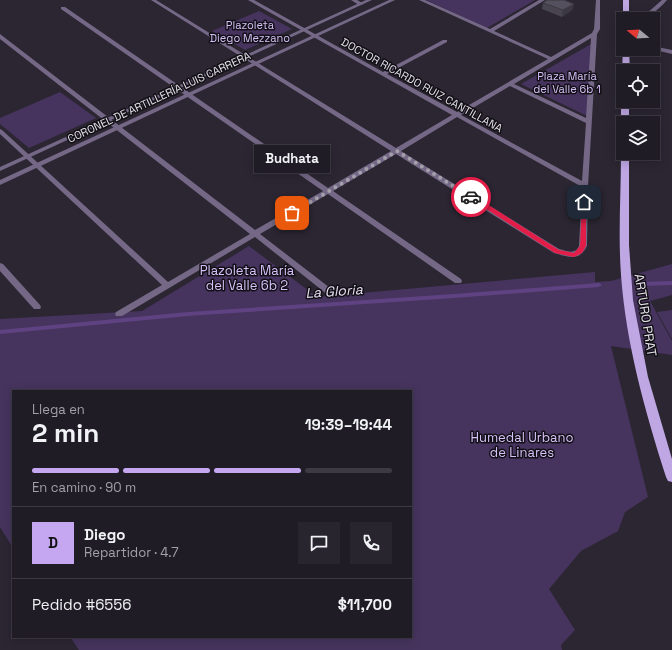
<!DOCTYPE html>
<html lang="es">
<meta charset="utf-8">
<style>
:root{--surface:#201c26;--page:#28252e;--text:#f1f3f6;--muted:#a2a1a7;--line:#3d3a43;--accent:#c5a7f1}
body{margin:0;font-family:"Space Grotesk",sans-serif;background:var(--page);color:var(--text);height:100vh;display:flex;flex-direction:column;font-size:15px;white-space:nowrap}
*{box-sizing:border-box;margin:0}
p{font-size:13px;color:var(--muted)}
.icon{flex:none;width:22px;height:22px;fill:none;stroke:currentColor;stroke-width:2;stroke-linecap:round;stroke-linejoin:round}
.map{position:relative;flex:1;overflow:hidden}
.drawer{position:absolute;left:12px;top:390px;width:400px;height:248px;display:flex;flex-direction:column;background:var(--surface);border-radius:0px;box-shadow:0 2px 10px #0003,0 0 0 1px var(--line)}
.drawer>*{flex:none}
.needle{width:26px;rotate:288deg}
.controls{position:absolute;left:616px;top:12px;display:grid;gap:8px}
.controls a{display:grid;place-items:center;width:44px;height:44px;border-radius:0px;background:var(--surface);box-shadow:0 2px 10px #0003,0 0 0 1px var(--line);font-size:20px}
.pin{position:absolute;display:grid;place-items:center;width:34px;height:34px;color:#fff;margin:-17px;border-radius:8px;box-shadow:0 2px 6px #0006}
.courier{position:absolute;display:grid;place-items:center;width:40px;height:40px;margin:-20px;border:3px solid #e11d48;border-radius:50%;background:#fff;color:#222;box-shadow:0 1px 5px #0007}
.bubble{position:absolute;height:28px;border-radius:0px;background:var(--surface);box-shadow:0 2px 10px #0003,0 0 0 1px var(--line);font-size:13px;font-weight:600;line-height:28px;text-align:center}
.overview em{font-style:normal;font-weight:600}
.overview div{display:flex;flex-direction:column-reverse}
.overview{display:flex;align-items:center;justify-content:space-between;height:68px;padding:0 20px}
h1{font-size:26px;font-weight:600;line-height:30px}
.bar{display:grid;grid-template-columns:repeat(4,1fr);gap:6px 4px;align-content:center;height:48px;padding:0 20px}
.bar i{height:5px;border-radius:3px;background:var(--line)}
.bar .current{background:var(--accent)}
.bar p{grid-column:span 4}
.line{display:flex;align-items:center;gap:10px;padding:0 20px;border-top:1px solid var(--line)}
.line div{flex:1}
.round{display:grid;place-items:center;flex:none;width:42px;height:42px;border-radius:0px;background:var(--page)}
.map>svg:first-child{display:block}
.green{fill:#46345e}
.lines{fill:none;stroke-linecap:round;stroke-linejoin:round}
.stream{fill:#5e4282;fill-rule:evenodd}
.service{fill:#746886;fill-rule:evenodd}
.minor{fill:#746886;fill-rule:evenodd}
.tertiary{fill:#746886;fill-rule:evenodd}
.primary{fill:#bfa7e4;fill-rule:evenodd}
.wall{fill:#494550}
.shaded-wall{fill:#3c3841}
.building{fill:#55505d;stroke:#3c3841}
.route{fill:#e11d48}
.done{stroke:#a4a0aa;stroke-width:4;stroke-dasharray:0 7.2}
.labels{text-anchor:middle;stroke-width:3;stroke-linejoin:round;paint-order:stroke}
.far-park-label{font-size:11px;fill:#d7c1f9;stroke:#121016}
.far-street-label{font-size:11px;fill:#e5e2ea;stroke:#121016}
.park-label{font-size:13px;fill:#d7c1f9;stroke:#121016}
.street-label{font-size:13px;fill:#e5e2ea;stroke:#121016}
.water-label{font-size:14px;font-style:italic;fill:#e6dff2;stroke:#121016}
</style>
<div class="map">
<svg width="672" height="650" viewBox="0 0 672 650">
<rect width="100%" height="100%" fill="#2b2632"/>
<!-- green -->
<g class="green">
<polygon points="426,0 535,0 487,28"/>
<polygon points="259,11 292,29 245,50 212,31"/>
<polygon points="593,43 587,116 521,84"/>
<polygon points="60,92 96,118 29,148 0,124 0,118"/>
<polygon points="249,246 317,297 595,272 595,282 611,281 672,264 672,295 650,301 672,341 672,355 611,346 648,497 625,512 618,531 581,551 549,589 575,630 561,645 562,650 79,650 70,637 411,637 411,391 13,391 13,548 0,527 0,319 142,311"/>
<polygon points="672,310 672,339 657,312"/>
</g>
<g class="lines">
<!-- stream -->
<g class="stream">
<polygon points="672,281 672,285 641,286 638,284 641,282"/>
<polygon points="599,283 602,285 599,287 454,298 188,316 0,334 0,330 188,312 454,294"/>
</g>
<!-- service -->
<polygon class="service" points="653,46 672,50 672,54 651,49 653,49"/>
<!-- minor -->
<g class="minor">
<path d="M151,0H156L396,148L452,115L248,0H254L383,72L443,40H447V42L387,74L457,112L548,59L419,0H425L490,29L539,0H545L494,31L551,57L592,33L594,29L596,0H600V29L597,34L588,186L587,246C579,262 569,257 554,253L396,154L333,191L461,279L462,281L461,283H455L328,194L260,234L334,291L335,293L334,295H328L255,237L122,316H116L115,314L116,312L162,285L0,134V129L2,130L168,282L250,234L0,39V34L255,230L323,191L61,9V7H65L328,188L391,151ZM591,38L586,118L514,84ZM510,86L586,123L582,181L461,115ZM457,117L582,187L579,246C575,255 567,251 559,249L401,151Z"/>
<polygon points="351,0 357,0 364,4 359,5"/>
<path d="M662,0H667C657,11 649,19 633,19L646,14Z"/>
<polygon points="0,263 3,264 40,305 41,307 40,309 34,309 0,271"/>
</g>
<!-- tertiary -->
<g class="tertiary">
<polygon points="366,0 372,0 0,171 0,167"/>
<polygon points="389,0 395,0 0,185 0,180"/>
</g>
<!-- primary -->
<g class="primary">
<rect x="623" y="0" width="6" height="19"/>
<polygon points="623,49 629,49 630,71 622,71"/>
<polygon points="623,99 623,101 629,101 629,123 623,123 623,125 621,123 621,101"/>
<path d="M623,151V153H629V245L633,300L648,377L672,459V482L668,481L666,477C645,411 626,344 621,275C618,234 621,194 621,153Z"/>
</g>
</g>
<!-- wall -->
<polygon class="wall" points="543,3 574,4 572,10 562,17 542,9"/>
<!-- shaded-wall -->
<polygon class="shaded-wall" points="574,4 572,10 562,17 563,10"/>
<!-- building -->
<polygon class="building" points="547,0 564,0 574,4 563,10 543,3"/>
<!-- route -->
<polygon class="route" points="469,195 473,195 559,250 574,253 580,246 582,202 586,200 586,246 582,253 574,257 555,253 469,198"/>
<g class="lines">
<!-- done -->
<polyline class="done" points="292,213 397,151 471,197"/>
</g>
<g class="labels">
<!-- far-park labels -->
<g class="far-park-label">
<text x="250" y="29">Plazoleta<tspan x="250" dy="13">Diego Mezzano</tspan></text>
<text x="567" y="80">Plaza María<tspan x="567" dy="13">del Valle 6b 1</tspan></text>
</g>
<!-- far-street labels -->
<g class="far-street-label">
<text transform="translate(422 85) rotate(29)" y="4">DOCTOR RICARDO RUIZ CANTILLANA</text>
<text transform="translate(159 97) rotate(-25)" y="4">CORONEL DE ARTILLERÍA LUIS CARRERA</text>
</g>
<!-- park labels -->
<g class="park-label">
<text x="247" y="275">Plazoleta María<tspan x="247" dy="15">del Valle 6b 2</tspan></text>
<text x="522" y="442">Humedal Urbano<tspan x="522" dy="15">de Linares</tspan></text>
</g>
<!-- street labels -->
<g class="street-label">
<text transform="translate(646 315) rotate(81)" y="5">ARTURO PRAT</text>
</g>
<!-- water labels -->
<g class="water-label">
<text transform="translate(334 291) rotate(-4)" y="5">La Gloria</text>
</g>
</g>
</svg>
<div class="controls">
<a><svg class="needle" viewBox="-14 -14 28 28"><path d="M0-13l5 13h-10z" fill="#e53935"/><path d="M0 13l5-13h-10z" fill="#a2a1a7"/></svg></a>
<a><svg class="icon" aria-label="locate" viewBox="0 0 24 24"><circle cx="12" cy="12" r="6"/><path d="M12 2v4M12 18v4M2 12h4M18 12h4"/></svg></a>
<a><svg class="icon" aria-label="layers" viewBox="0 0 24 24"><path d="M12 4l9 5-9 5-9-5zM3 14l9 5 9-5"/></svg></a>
</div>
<div class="pin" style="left:292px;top:213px;background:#ea580c"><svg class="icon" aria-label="bag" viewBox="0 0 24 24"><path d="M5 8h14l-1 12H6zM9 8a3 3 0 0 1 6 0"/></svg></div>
<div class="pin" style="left:584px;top:202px;background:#1f2937"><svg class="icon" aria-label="home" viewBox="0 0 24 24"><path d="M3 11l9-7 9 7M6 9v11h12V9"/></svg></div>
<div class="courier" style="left:471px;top:197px"><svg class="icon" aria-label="car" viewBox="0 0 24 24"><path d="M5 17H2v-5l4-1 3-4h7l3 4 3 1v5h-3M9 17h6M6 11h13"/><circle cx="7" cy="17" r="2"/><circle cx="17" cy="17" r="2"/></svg></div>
<div class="bubble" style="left:254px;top:145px;width:76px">Budhata</div>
<section class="drawer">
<div class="overview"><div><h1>2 min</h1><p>Llega en</p></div><em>19:39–19:44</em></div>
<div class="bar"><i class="current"></i><i class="current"></i><i class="current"></i><i></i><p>En camino · 90 m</p></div>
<div class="line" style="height:72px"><b class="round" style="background:var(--accent);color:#111">D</b><div><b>Diego</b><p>Repartidor · 4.7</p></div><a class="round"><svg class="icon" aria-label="chat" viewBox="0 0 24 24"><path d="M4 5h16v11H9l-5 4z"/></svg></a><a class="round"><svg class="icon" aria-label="phone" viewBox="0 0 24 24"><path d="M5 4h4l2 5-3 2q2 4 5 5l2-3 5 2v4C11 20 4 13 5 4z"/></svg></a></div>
<div class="line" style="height:52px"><div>Pedido #6556</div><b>$11,700</b></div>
</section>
</div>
